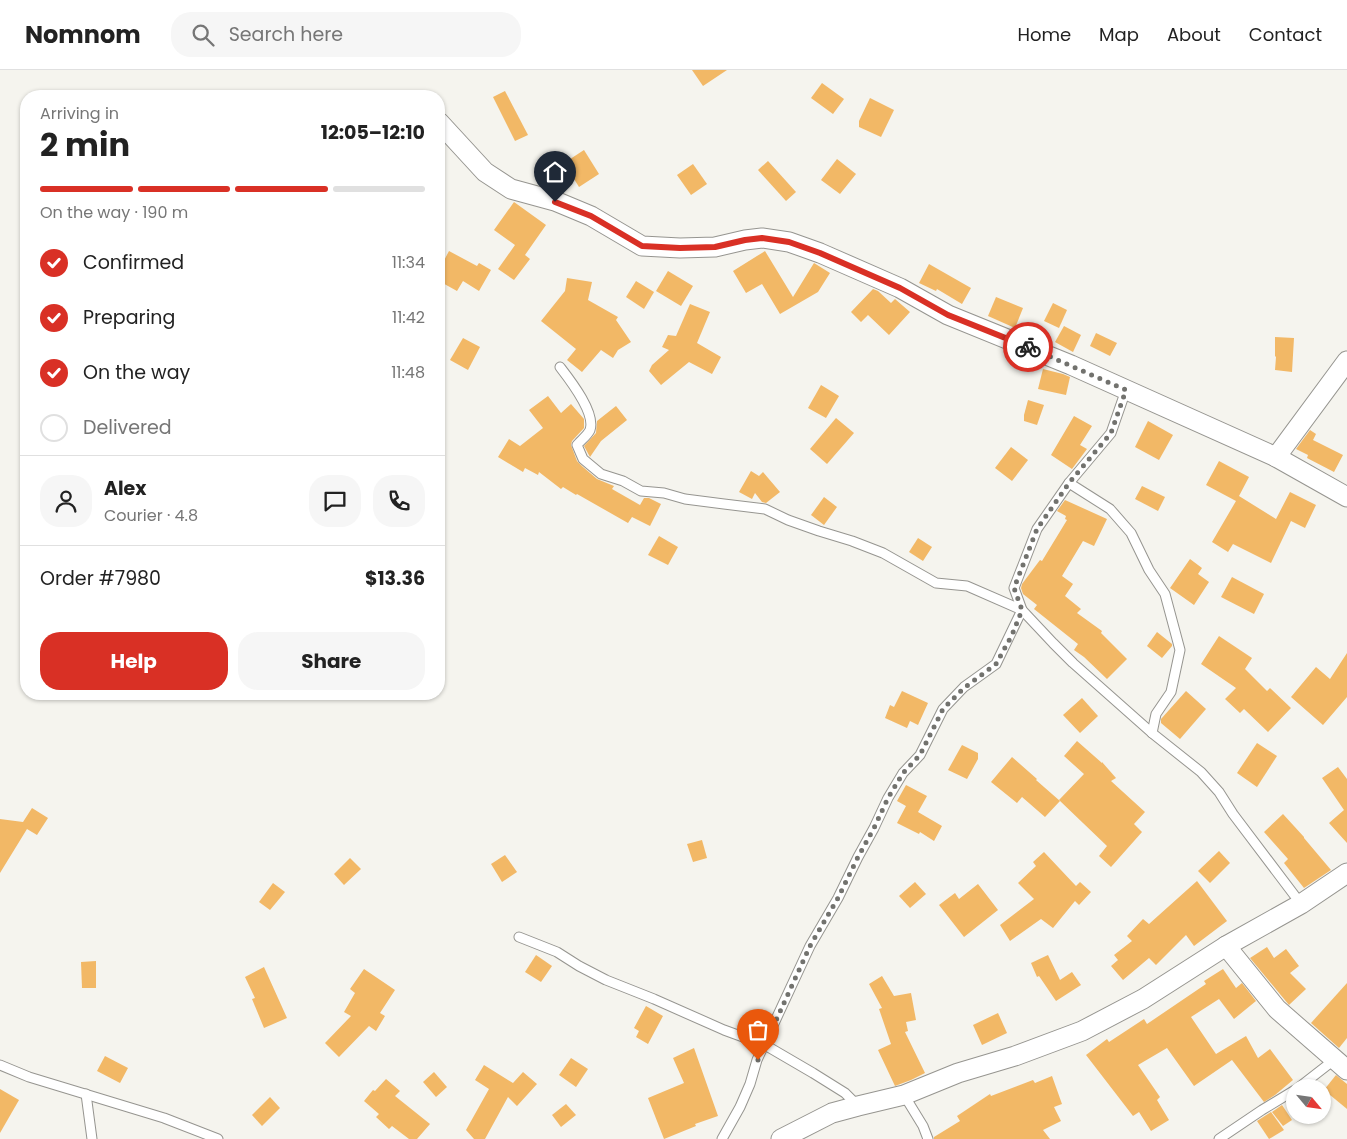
<!DOCTYPE html>
<meta charset="utf-8">
<style>
:root{--surface:#fff;--page:#f6f6f6;--text:#222;--muted:#767676;--line:#e0e0e0;--accent:#d93025}
body{margin:0;font-family:Poppins,sans-serif;background:var(--page);color:var(--text);height:100vh;display:flex;flex-direction:column;font-size:19px;white-space:nowrap}
*{box-sizing:border-box;margin:0}
p{font-size:16px;color:var(--muted)}
.icon{flex:none;width:28px;height:28px;fill:none;stroke:currentColor;stroke-width:2;stroke-linecap:round;stroke-linejoin:round}
.map{position:relative;flex:1;overflow:hidden}
.sheet{position:absolute;left:20px;top:20px;width:425px;height:610px;display:flex;flex-direction:column;background:var(--surface);border-radius:20px;box-shadow:0 1px 4px #0004}
.sheet>*{flex:none}
.needle{width:32px;rotate:119deg}
.fabs{position:absolute;left:1286px;top:1009px;display:grid;gap:10px}
.fabs a{display:grid;place-items:center;width:45px;height:45px;border-radius:50%;background:var(--surface);box-shadow:0 1px 4px #0004;font-size:25px}
.pin{position:absolute;display:grid;place-items:center;width:42px;height:42px;color:#fff;margin:-51px -21px;border-radius:50% 50% 50% 0;rotate:-45deg;box-shadow:0 0 5px #0007}
.pin .icon{rotate:45deg}
.courier{position:absolute;display:grid;place-items:center;width:50px;height:50px;margin:-25px;border:4px solid #d93025;border-radius:50%;background:#fff;color:#222;box-shadow:0 1px 6px #0007}
.summary em{font-style:normal;font-weight:700}
.summary div{display:flex;flex-direction:column-reverse}
.summary{display:flex;align-items:center;justify-content:space-between;height:85px;padding:0 20px}
h1{font-size:32px;font-weight:700;line-height:38px}
.bar{display:grid;grid-template-columns:repeat(4,1fr);gap:8px 5px;align-content:center;height:60px;padding:0 20px}
.bar i{height:6px;border-radius:4px;background:var(--line)}
.bar .current{background:var(--accent)}
.bar p{grid-column:span 4}
.line{display:flex;align-items:center;gap:12px;padding:0 20px;border-top:1px solid var(--line)}
.line div{flex:1}
.round{display:grid;place-items:center;flex:none;width:52px;height:52px;border-radius:20px;background:var(--page)}
ol{padding:0 20px;list-style:none}
li{display:flex;align-items:center;gap:15px;height:55px}
li p{margin-inline-start:auto}
li .icon{padding:5px;border-radius:50%;background:var(--accent);color:#fff;stroke-width:4}
li:last-child{color:var(--muted)}
li i{width:28px;height:28px;border:2px solid var(--line);border-radius:50%}
.primary-button{display:flex;gap:10px;margin-top:auto;padding:10px 20px}
.primary-button a{flex:1;height:58px;border-radius:20px;background:var(--accent);color:#fff;font-size:20px;font-weight:700;line-height:58px;text-align:center}
.primary-button a+a{background:var(--page);color:var(--text)}
header{display:flex;align-items:center;gap:30px;box-sizing:border-box;height:70px;padding:0 25px;background:var(--surface);border-bottom:1px solid var(--line)}
header strong{font-size:24px}
nav{display:flex;gap:28px;margin-inline-start:auto;font-size:18px}
.search{width:350px;height:45px;background:var(--page);display:flex;align-items:center;gap:12px;box-sizing:border-box;padding:0 18px;border-radius:20px;color:var(--muted);font-size:19px}
.map>svg:first-child{display:block}
.building{fill:#f2b866}
.lines{fill:none;stroke-linecap:round;stroke-linejoin:round}
.service-casing{stroke:#969590;stroke-width:11}
.minor-casing{stroke:#969590;stroke-width:21}
.service{stroke:#fff;stroke-width:9}
.minor{stroke:#fff;stroke-width:19}
.done{stroke:#72726e;stroke-width:5;stroke-dasharray:0 9}
.route{stroke:#d93025;stroke-width:6}
</style>
<header>
<strong>Nomnom</strong>
<div class="search"><svg class="icon" aria-label="search" viewBox="0 0 24 24"><circle cx="10" cy="10" r="6"/><path d="M15 15l6 6"/></svg>Search here</div>
<nav><a>Home</a><a>Map</a><a>About</a><a>Contact</a></nav>
</header>
<div class="map">
<svg width="1347" height="1069" viewBox="0 0 1347 1069">
<rect width="100%" height="100%" fill="#f5f4ee"/>
<!-- building -->
<g class="building">
<polygon points="692,0 727,0 703,16"/>
<polygon points="822,13 844,29 833,44 811,28"/>
<polygon points="505,21 528,65 515,71 493,27"/>
<polygon points="870,28 894,40 881,67 859,57 859,51"/>
<polygon points="584,80 599,104 579,117 564,93"/>
<polygon points="837,89 856,104 840,124 821,110"/>
<polygon points="768,91 796,122 786,131 758,100"/>
<polygon points="693,94 707,114 691,125 677,105"/>
<polygon points="514,132 546,155 525,185 530,189 514,210 498,199 515,175 494,160"/>
<polygon points="449,181 477,196 479,193 491,200 479,221 463,211 457,221 439,211 439,200"/>
<polygon points="765,181 793,227 814,193 830,203 818,222 780,244 762,214 746,223 733,201"/>
<polygon points="929,194 971,218 962,234 937,219 936,221 919,213"/>
<polygon points="668,201 693,216 681,236 656,221"/>
<polygon points="567,208 592,212 588,230 618,247 616,250 631,272 618,280 613,288 601,280 582,302 567,290 576,279 541,251 565,221"/>
<polygon points="636,211 654,222 644,239 626,227"/>
<polygon points="873,219 878,221 891,233 895,229 910,242 889,265 868,245 861,252 851,242"/>
<polygon points="996,227 1023,238 1015,258 988,246"/>
<polygon points="1053,233 1067,240 1059,258 1044,251"/>
<polygon points="690,234 710,242 697,273 721,287 712,304 689,292 661,315 649,301 652,295 669,280 662,277 668,265 676,266"/>
<polygon points="1064,256 1081,265 1073,282 1055,272"/>
<polygon points="1096,263 1117,273 1110,286 1090,276"/>
<polygon points="1275,267 1294,268 1292,302 1275,300 1276,287 1275,286"/>
<polygon points="463,268 480,277 468,300 450,290"/>
<polygon points="1043,299 1063,304 1070,307 1066,325 1038,319"/>
<polygon points="821,315 839,326 826,348 808,338"/>
<polygon points="548,326 561,343 571,334 584,349 584,358 572,371 571,375 577,391 583,397 597,409 614,416 612,419 640,435 644,428 649,428 661,434 650,456 632,447 628,453 577,424 576,425 563,417 561,419 539,402 538,405 525,398 523,402 498,387 509,369 520,376 543,358 529,340"/>
<polygon points="1028,330 1044,335 1037,355 1024,351 1024,345"/>
<polygon points="616,336 627,350 601,371 590,387 584,376 596,363 597,351"/>
<polygon points="1074,346 1092,356 1080,375 1087,379 1072,399 1051,385"/>
<polygon points="836,348 854,363 827,394 810,379"/>
<polygon points="1148,351 1173,365 1159,390 1135,377"/>
<polygon points="1310,360 1316,364 1313,370 1343,385 1334,402 1307,388 1308,385 1296,379"/>
<polygon points="1011,377 1028,390 1012,411 995,398"/>
<polygon points="1219,391 1249,407 1239,426 1276,449 1290,422 1316,435 1305,458 1291,451 1271,493 1233,474 1228,482 1212,472 1236,431 1206,415"/>
<polygon points="751,401 759,406 763,402 780,422 766,433 762,432 755,423 752,429 739,422"/>
<polygon points="1142,416 1165,427 1158,441 1135,429"/>
<polygon points="824,427 837,437 824,455 811,445"/>
<polygon points="1065,430 1107,449 1094,476 1083,471 1062,506 1073,514 1065,526 1081,539 1077,543 1102,561 1101,563 1127,589 1107,609 1084,587 1074,580 1078,574 1034,539 1037,535 1023,524 1021,518 1022,514 1040,490 1042,491 1067,450 1065,449 1066,446 1057,441"/>
<polygon points="659,466 678,477 668,495 648,485"/>
<polygon points="918,468 932,477 923,491 909,482"/>
<polygon points="1190,489 1202,498 1198,504 1209,512 1194,535 1170,518"/>
<polygon points="1232,507 1264,524 1254,544 1221,527"/>
<polygon points="1157,562 1172,574 1172,576 1162,588 1147,576"/>
<polygon points="1219,566 1252,588 1245,599 1267,621 1270,618 1291,638 1268,662 1244,639 1240,643 1225,629 1236,618 1201,594"/>
<polygon points="1347,583 1347,627 1323,655 1291,627 1316,597 1330,609"/>
<polygon points="902,621 928,633 918,655 910,651 907,658 885,648 890,635 894,637"/>
<polygon points="1186,621 1206,639 1180,669 1161,653 1161,649"/>
<polygon points="1082,628 1098,646 1080,663 1063,645"/>
<polygon points="1077,671 1102,693 1102,692 1116,708 1111,711 1145,742 1134,754 1142,762 1111,797 1099,786 1107,776 1059,730 1084,704 1064,686"/>
<polygon points="1257,673 1277,686 1257,717 1237,703"/>
<polygon points="962,675 978,683 978,689 967,709 948,700"/>
<polygon points="1012,687 1037,709 1036,710 1060,731 1045,747 1022,727 1017,733 991,712"/>
<polygon points="1338,697 1347,709 1347,773 1329,753 1344,740 1322,708"/>
<polygon points="906,715 927,726 918,742 942,756 934,771 920,762 919,764 897,753 906,736 897,731"/>
<polygon points="32,738 48,748 37,765 27,759 0,803 0,749 23,752"/>
<polygon points="1283,744 1304,767 1304,768 1331,800 1304,818 1284,793 1288,789 1264,762"/>
<polygon points="702,770 707,788 693,792 687,774"/>
<polygon points="1219,781 1230,793 1210,813 1198,801"/>
<polygon points="1044,782 1076,816 1080,812 1091,822 1079,835 1075,831 1053,858 1041,849 1010,871 1000,855 1034,829 1018,813 1036,796 1033,792"/>
<polygon points="505,785 517,802 502,812 491,794"/>
<polygon points="350,788 361,799 344,815 334,804"/>
<polygon points="1197,811 1227,851 1194,876 1186,865 1156,895 1149,888 1123,910 1111,896 1118,890 1114,885 1132,871 1127,866 1143,849 1149,854"/>
<polygon points="915,812 926,824 910,838 899,826"/>
<polygon points="273,813 285,822 270,840 259,832"/>
<polygon points="978,814 998,840 964,867 939,835 955,823 959,829"/>
<polygon points="1267,877 1274,888 1286,879 1299,896 1290,903 1306,919 1289,935 1250,888"/>
<polygon points="536,885 552,896 541,912 525,902"/>
<polygon points="1048,885 1060,910 1072,902 1081,915 1056,931 1039,906 1037,907 1031,893"/>
<polygon points="96,891 96,918 82,918 81,892"/>
<polygon points="264,897 287,948 264,958 252,929 255,928 245,907"/>
<polygon points="364,899 395,920 380,943 385,946 376,961 369,956 339,987 325,973 351,946 344,942 355,923 350,919"/>
<polygon points="1223,899 1236,918 1242,913 1256,931 1234,949 1219,929 1191,947 1216,984 1246,966 1258,988 1270,979 1293,1010 1275,1025 1264,1032 1232,990 1194,1016 1167,978 1138,995 1160,1027 1157,1030 1169,1050 1151,1061 1139,1042 1133,1046 1086,985 1107,969 1109,972 1144,949 1147,954 1206,914 1204,911"/>
<polygon points="882,906 894,926 911,923 916,950 906,952 908,961 905,962 925,1003 911,1010 895,1016 878,980 891,974 879,939 882,938 869,914"/>
<polygon points="1347,913 1347,968 1339,978 1311,953"/>
<polygon points="646,936 663,946 648,974 636,967 639,961 634,958"/>
<polygon points="998,943 1007,963 982,975 973,955"/>
<polygon points="749,945 767,954 761,967 742,959"/>
<polygon points="694,978 718,1046 695,1054 696,1056 664,1069 648,1028 684,1013 673,988"/>
<polygon points="105,986 128,998 120,1013 97,1001"/>
<polygon points="571,988 588,999 576,1017 559,1005"/>
<polygon points="484,995 513,1013 523,1002 537,1014 517,1036 508,1027 485,1069 474,1069 466,1060 489,1019 475,1010"/>
<polygon points="434,1002 447,1017 436,1027 423,1012"/>
<polygon points="1336,1005 1347,1014 1347,1039 1324,1020"/>
<polygon points="1052,1006 1062,1034 1054,1037 1061,1051 1043,1060 1050,1069 934,1069 934,1067 960,1051 957,1046 990,1024 991,1026 1033,1010 1035,1013"/>
<polygon points="386,1009 400,1021 395,1026 430,1054 417,1069 409,1069 392,1056 389,1059 376,1047 379,1044 364,1031 373,1020 375,1021"/>
<polygon points="0,1019 19,1030 0,1063"/>
<polygon points="270,1027 280,1038 262,1056 252,1045"/>
<polygon points="566,1034 576,1045 561,1057 552,1045"/>
<polygon points="1282,1035 1292,1050 1283,1056 1272,1042"/>
<polygon points="1271,1042 1284,1060 1269,1069 1257,1051"/>
</g>
<g class="lines">
<defs>
<g id="service">
<path d="M560,297C570,310 596,343 590,360C588,365 580,371 577,375L583,389L601,404L623,411L641,421L664,423L685,429L724,434L765,439L788,450L819,461L852,471L883,483L936,513L967,516L1022,540L1053,573L1073,593L1152,663L1201,702L1219,722L1233,744L1301,834"/>
<polyline points="1069,413 1110,439 1131,463 1149,500 1165,524 1180,580 1171,622 1156,644 1152,663"/>
<polyline points="519,867 557,882 579,896 606,910 654,929 724,960 765,975 813,1003 845,1023 858,1036"/>
<polyline points="0,995 29,1007 164,1048 218,1069"/>
<polyline points="1298,1018 1334,990"/>
<polyline points="86,1024 92,1069"/>
<polyline points="904,1025 923,1056 928,1069"/>
<polyline points="722,1069 740,1037 750,1014 757,990 810,876 838,828 858,787 874,758 888,728 903,703 920,685 943,639 964,617 996,594 1022,540 1014,518 1037,459 1069,413 1111,363 1126,320"/>
<polyline points="1219,1069 1262,1040 1295,1020"/>
</g>
<g id="minor">
<polyline points="439,52 485,102 511,119 555,131 591,146 642,176 680,178 715,177 745,170 762,168 789,172 820,183 900,218 948,245 1071,295 1276,387 1347,427"/>
<polyline points="1276,387 1347,291"/>
<polyline points="1226,876 1277,939 1347,1000"/>
<polyline points="781,1069 832,1043 858,1036 904,1025 958,1003 1015,986 1082,961 1143,929 1226,876 1301,834 1347,803"/>
</g>
</defs>
<!-- service casing -->
<use href="#service" class="service-casing"/>
<!-- minor casing -->
<use href="#minor" class="minor-casing"/>
<!-- service -->
<use href="#service" class="service"/>
<!-- minor -->
<use href="#minor" class="minor"/>
</g>
<g class="lines">
<!-- done -->
<polyline class="done" points="758,990 810,876 838,828 858,787 874,758 888,728 903,703 920,685 943,639 964,618 996,594 1012,565 1022,540 1014,518 1037,459 1069,413 1111,363 1126,320 1028,277"/>
<!-- route -->
<polyline class="route" points="555,132 591,146 642,176 680,178 715,177 745,170 762,168 789,172 820,183 900,218 948,245 1028,277"/>
</g>
</svg>
<div class="fabs">
<a><svg class="needle" viewBox="-14 -14 28 28"><path d="M0-13l5 13h-10z" fill="#e53935"/><path d="M0 13l5-13h-10z" fill="#767676"/></svg></a>
</div>
<div class="pin" style="left:758px;top:990px;background:#ea580c"><svg class="icon" aria-label="bag" viewBox="0 0 24 24"><path d="M5 8h14l-1 12H6zM9 8a3 3 0 0 1 6 0"/></svg></div>
<div class="pin" style="left:555px;top:132px;background:#1f2937"><svg class="icon" aria-label="home" viewBox="0 0 24 24"><path d="M3 11l9-7 9 7M6 9v11h12V9"/></svg></div>
<div class="courier" style="left:1028px;top:277px"><svg class="icon" aria-label="bike" viewBox="0 0 24 24"><circle cx="6" cy="16" r="4"/><circle cx="18" cy="16" r="4"/><path d="M6 16l4-8h5l3 8M10 8l3 8H6M13 5h3"/></svg></div>
<section class="sheet">
<div class="summary"><div><h1>2 min</h1><p>Arriving in</p></div><em>12:05–12:10</em></div>
<div class="bar"><i class="current"></i><i class="current"></i><i class="current"></i><i></i><p>On the way · 190 m</p></div>
<ol>
<li><svg class="icon" aria-label="check" viewBox="0 0 24 24"><path d="M5 12l5 5 9-10"/></svg>Confirmed<p>11:34</p></li>
<li><svg class="icon" aria-label="check" viewBox="0 0 24 24"><path d="M5 12l5 5 9-10"/></svg>Preparing<p>11:42</p></li>
<li><svg class="icon" aria-label="check" viewBox="0 0 24 24"><path d="M5 12l5 5 9-10"/></svg>On the way<p>11:48</p></li>
<li><i></i>Delivered</li>
</ol>
<div class="line" style="height:90px"><a class="round"><svg class="icon" aria-label="person" viewBox="0 0 24 24"><circle cx="12" cy="8" r="4"/><path d="M4 21q1-7 8-7t8 7"/></svg></a><div><b>Alex</b><p>Courier · 4.8</p></div><a class="round"><svg class="icon" aria-label="chat" viewBox="0 0 24 24"><path d="M4 5h16v11H9l-5 4z"/></svg></a><a class="round"><svg class="icon" aria-label="phone" viewBox="0 0 24 24"><path d="M5 4h4l2 5-3 2q2 4 5 5l2-3 5 2v4C11 20 4 13 5 4z"/></svg></a></div>
<div class="line" style="height:65px"><div>Order #7980</div><b>$13.36</b></div>
<div class="primary-button"><a>Help</a><a>Share</a></div>
</section>
</div>
